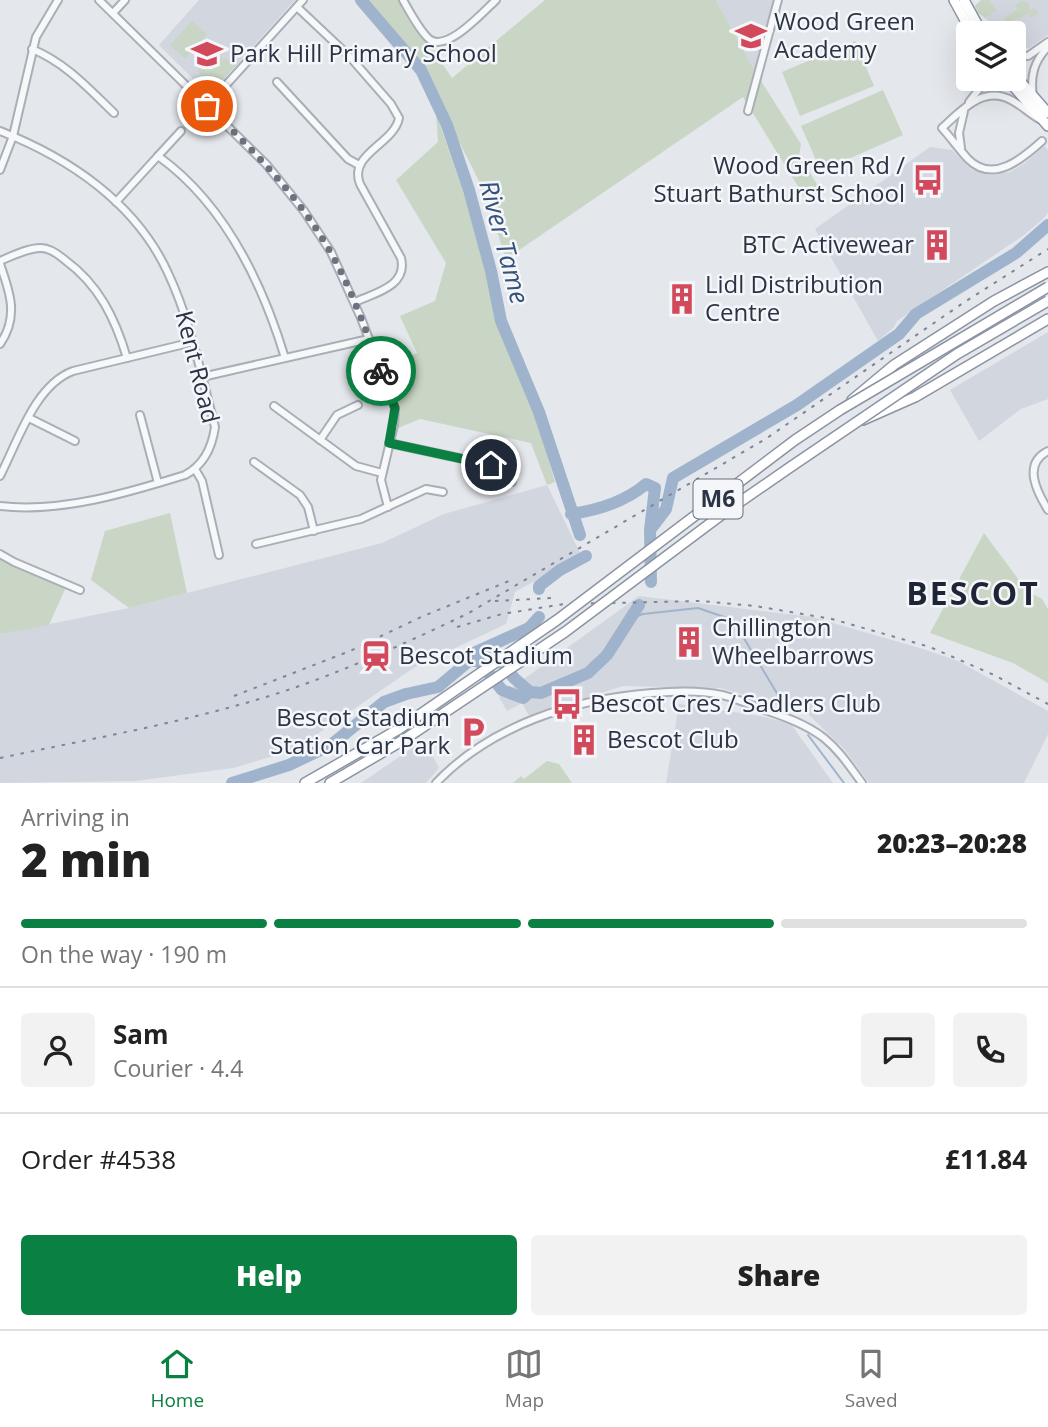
<!DOCTYPE html>
<meta charset="utf-8">
<style>
:root{--surface:#fff;--page:#f2f2f2;--text:#222;--muted:#767676;--line:#e0e0e0;--accent:#0b8043}
body{margin:0;font-family:"Open Sans",sans-serif;background:var(--page);color:var(--text);height:100vh;display:flex;flex-direction:column;font-size:26px;white-space:nowrap}
*{box-sizing:border-box;margin:0}
p{font-size:23px;color:var(--muted)}
.icon{flex:none;width:38px;height:38px;fill:none;stroke:currentColor;stroke-width:2;stroke-linecap:round;stroke-linejoin:round}
.map{position:relative;height:783px;overflow:hidden}
.panel{display:flex;flex-direction:column;background:var(--surface);flex:1}
.panel>*{flex:none}
.buttons{position:absolute;left:956px;top:21px;display:grid;gap:14px}
.buttons a{display:grid;place-items:center;width:70px;height:70px;border-radius:7px;background:var(--surface);box-shadow:0 7px 28px #0002;font-size:35px}
.pin{position:absolute;display:grid;place-items:center;width:60px;height:60px;color:#fff;margin:-30px;border:4px solid #fff;border-radius:50%;box-shadow:0 2px 7px #0007}
.courier{position:absolute;display:grid;place-items:center;width:70px;height:70px;margin:-35px;border:5px solid #0b8043;border-radius:50%;background:#fff;color:#222;box-shadow:0 2px 9px #0007}
.summary em{font-style:normal;font-weight:800}
.summary div{display:flex;flex-direction:column-reverse}
.summary{display:flex;align-items:center;justify-content:space-between;height:119px;padding:0 21px}
h1{font-size:46px;font-weight:800;line-height:52px}
.bar{display:grid;grid-template-columns:repeat(4,1fr);gap:10px 7px;align-content:center;height:84px;padding:0 21px}
.bar i{height:9px;border-radius:5px;background:var(--line)}
.bar .selected{background:var(--accent)}
.bar p{grid-column:span 4}
.line{display:flex;align-items:center;gap:18px;padding:0 21px;border-top:2px solid var(--line)}
.line div{flex:1}
.round{display:grid;place-items:center;flex:none;width:74px;height:74px;border-radius:7px;background:var(--page)}
.primary-button{display:flex;gap:14px;margin-top:auto;padding:14px 21px}
.primary-button a{flex:1;height:80px;border-radius:7px;background:var(--accent);color:#fff;font-size:28px;font-weight:800;line-height:80px;text-align:center}
.primary-button a+a{background:var(--page);color:var(--text)}
.dock{display:flex;justify-content:space-around;align-items:center;height:98px;border-top:2px solid var(--line);background:var(--surface);font-size:19px;color:var(--muted)}
.dock a{display:grid;justify-items:center;gap:4px}
.dock .selected{color:var(--accent)}
.map>svg:first-child{display:block}
.built{fill:#d2d6de}
.green{fill:#c9d6c5}
.lines{fill:none;stroke-linecap:round;stroke-linejoin:round}
.stream{stroke:#9fb4cc;stroke-width:2}
.river{stroke:#9fb4cc;stroke-width:12}
.minor-casing{stroke:#a9aeb7;stroke-width:10}
.highway-casing{stroke:#8b94a3;stroke-width:12}
.minor{stroke:#f7f8fa;stroke-width:6}
.highway{stroke:#fff;stroke-width:9}
.rail{stroke:#7d8696;stroke-width:2;stroke-dasharray:3.5 7;stroke-linecap:butt}
.highway-bridge-casing{stroke:#8b94a3;stroke-width:12;stroke-linecap:butt}
.highway-bridge{stroke:#fff;stroke-width:9}
.done{stroke:#6c737f;stroke-width:7;stroke-dasharray:0 12.6}
.route{stroke:#0b8043;stroke-width:9}
.labels{text-anchor:middle;stroke-width:5;stroke-linejoin:round;paint-order:stroke}
.shield{fill:#f4f6f9;stroke:#676e7b;stroke-width:2}
.shield-label{font-size:23px;font-weight:bold;fill:#2b3445}
.poi-label{font-size:24px;fill:#2b3445;stroke:#f4f6f9;text-anchor:start}
.street-label{font-size:24px;fill:#2b3445;stroke:#f4f6f9}
.water-label{font-size:26px;font-style:italic;fill:#34527a;stroke:#f4f6f9}
.district-label{font-size:32px;font-weight:bold;letter-spacing:2px;fill:#1d2536;stroke:#f4f6f9}
</style>
<div class="map">
<svg width="1048" height="783" viewBox="0 0 1048 783">
<rect width="100%" height="100%" fill="#e4e7ec"/>
<!-- built -->
<g class="built">
<polygon points="199,0 295,0 211,93 190,76 159,45"/>
<polygon points="716,0 775,0 756,73"/>
<polygon points="981,0 1048,0 1048,35 1029,48 1013,47 1013,33 997,33 984,16 978,13 975,6"/>
<polygon points="1044,146 1048,150 1048,213 1043,219 1024,235 897,321 894,327 878,341 815,229 930,147 952,150 971,169 990,175 1010,172 1025,163"/>
<polygon points="1048,332 1048,399 1021,409 979,441 950,390"/>
<polygon points="547,485 581,555 515,592 506,624 415,667 294,750 233,768 135,781 0,783 0,634 129,608 382,543 444,514"/>
<polygon points="639,596 812,617 923,649 958,661 1048,711 1048,734 1024,783 869,783 845,750 808,714 721,688 623,686 529,716 522,703 507,711 499,697"/>
<polygon points="679,704 760,716 791,724 833,783 666,783"/>
<polygon points="424,740 439,768 426,783 361,783"/>
</g>
<!-- green -->
<g class="green">
<polygon points="364,0 399,0 419,33 433,44 437,56 452,78 545,0 716,0 756,73 801,144 799,156 822,192 807,201 743,97 506,259 483,189 429,82 397,37"/>
<polygon points="981,0 989,0 997,10 985,18 978,13 975,6"/>
<polygon points="1021,1 1029,3 1029,8 1032,11 1034,7 1039,13 1030,18 1028,14 1008,23 1004,19 1018,9 1015,5"/>
<polygon points="192,21 207,34 185,59 170,45"/>
<polygon points="855,41 874,86 800,116 782,72"/>
<polygon points="208,56 239,62 211,93 195,81 201,75 197,71"/>
<polygon points="883,90 903,135 821,171 801,126"/>
<path d="M436,113L475,226L500,329L526,396L534,409L555,482L547,485L531,443L420,419L398,428C401,404 397,390 385,369L389,364L417,353L400,316L435,301L446,263L396,180L438,142Z"/>
<polygon points="358,347 368,350 376,371 366,374"/>
<polygon points="170,513 187,593 129,608 91,580 105,531"/>
<polygon points="984,533 1027,591 1042,599 1048,609 1048,683 1013,663 930,633"/>
<polygon points="0,557 66,587 49,625 0,634"/>
<polygon points="547,761 559,764 572,783 513,783 521,776 524,779"/>
</g>
<g class="lines">
<!-- stream -->
<g class="stream">
<polyline points="630,619 643,614 698,608 733,620 778,695"/>
<polyline points="808,735 844,783"/>
</g>
<!-- river -->
<g class="river">
<polyline points="361,0 421,70 447,125 469,190 491,271 501,321 539,412 580,535"/>
<path d="M571,514C598,510 625,502 646,484L655,488L650,530L651,582"/>
<polyline points="650,530 666,509 673,478 797,405 899,334 916,314 1016,253 1048,225"/>
<polyline points="539,589 539,586 560,570 586,556"/>
<polyline points="481,650 494,652 514,678 530,692"/>
<polyline points="469,661 479,661 502,690 523,698 530,692 541,693 588,673 607,655 639,605"/>
<polyline points="232,783 289,765 331,745 384,702 406,694 438,687 469,661 476,652 529,628 539,617"/>
</g>
<defs>
<g id="minor">
<polyline points="99,0 266,164 304,211 331,252 361,318 395,408 394,425 381,480 388,507"/>
<path d="M403,0C410,12 418,28 428,38C445,55 483,12 496,0"/>
<path d="M297,7L350,57L391,104L399,118C394,144 348,154 360,184L401,258C408,286 375,293 355,302"/>
<polyline points="113,13 125,0"/>
<path d="M32,49C66,63 89,89 114,113"/>
<polyline points="1013,56 1028,56 1048,42"/>
<polyline points="277,82 348,159 359,165"/>
<path d="M1033,96C1030,76 1034,61 1048,47"/>
<polyline points="969,102 987,79"/>
<polyline points="207,106 303,0"/>
<polyline points="748,111 778,0"/>
<path d="M1039,119C1029,113 1021,105 1011,100C983,85 961,111 942,128C951,138 959,149 968,159C993,184 1022,159 1042,141"/>
<path d="M0,131C69,158 136,203 168,273C191,322 201,375 215,427C212,448 204,465 185,475C127,493 61,513 0,506"/>
<polyline points="961,148 959,133 964,111"/>
<polyline points="158,156 181,131"/>
<polyline points="0,170 13,136 36,37 58,0"/>
<path d="M116,202L158,156C225,204 262,282 285,358"/>
<path d="M0,261C12,256 27,248 41,248C50,248 58,254 65,260C99,285 115,318 127,358"/>
<path d="M0,264C10,292 19,317 0,344"/>
<polyline points="202,377 369,339"/>
<polyline points="274,406 356,466 382,473"/>
<polyline points="140,415 158,483"/>
<polyline points="29,418 75,441"/>
<polyline points="320,440 337,415 358,405"/>
<polyline points="389,443 491,465 504,472 512,482"/>
<path d="M1048,451C1022,464 1037,492 1048,510"/>
<polyline points="254,462 300,495 308,507 314,531"/>
<polyline points="195,469 202,481 219,555"/>
<path d="M0,476C18,441 35,385 73,371L193,342"/>
<polyline points="256,544 361,519 426,489 443,492"/>
<polyline points="0,554 14,562 80,590"/>
<path d="M436,783C491,725 574,699 652,693C675,691 700,690 722,695C735,698 749,704 762,709C783,716 806,724 824,738C840,751 850,767 862,783"/>
</g>
<g id="highway">
<polyline points="954,0 972,33"/>
<polyline points="964,0 982,33"/>
<polyline points="1013,73 1048,113"/>
<polyline points="1007,79 1048,126"/>
<polyline points="852,400 894,365 994,301 1048,272"/>
<polyline points="863,420 915,397 1048,319"/>
<polyline points="305,783 399,729"/>
<polyline points="330,783 405,739"/>
</g>
</defs>
<!-- minor casing -->
<use href="#minor" class="minor-casing"/>
<!-- highway casing -->
<use href="#highway" class="highway-casing"/>
<!-- minor -->
<use href="#minor" class="minor"/>
<!-- highway -->
<use href="#highway" class="highway"/>
<!-- rail -->
<g class="rail">
<polyline points="495,601 551,598"/>
<polyline points="457,627 502,614 564,604 701,601 755,606 832,619 930,647 994,675 1048,704"/>
<polyline points="234,696 350,651 421,617 509,581"/>
<path d="M0,758C95,738 193,721 285,691C347,670 408,642 467,614L767,438L963,303L1048,249"/>
</g>
<defs>
<g id="highway-bridge">
<polyline points="399,729 557,620 795,440 840,410 1048,287"/>
<polyline points="405,739 565,632 724,513 789,468 957,354 1048,301"/>
</g>
</defs>
<!-- highway-bridge casing -->
<use href="#highway-bridge" class="highway-bridge-casing"/>
<!-- highway-bridge -->
<use href="#highway-bridge" class="highway-bridge"/>
</g>
<g class="lines">
<!-- done -->
<path class="done" d="M207,106C254,151 299,196 331,253C352,290 366,331 381,371"/>
<!-- route -->
<polyline class="route" points="381,371 395,408 389,443 491,465"/>
</g>
<!-- icons -->
<defs>
<symbol id="school-bare" viewBox="-9 -9 18 18"><path d="M0-5L7-2L0 1L-7-2ZM-4 1L0 2.5L4 1V4Q0 6-4 4Z" fill="#d1495b" stroke="#f4f6f9" stroke-width="2.5" paint-order="stroke"/></symbol>
<symbol id="bus-bare" viewBox="-9 -9 18 18"><path d="M-5-6H5V4H4V6H2V4H-2V6H-4V4H-5ZM-3.5-4V0h7V-4ZM-3.5 1.2v1.5H-2V1.2ZM2 1.2v1.5H3.5V1.2Z" fill="#d1495b" stroke="#f4f6f9" stroke-width="2.5" paint-order="stroke"/></symbol>
<symbol id="building-bare" viewBox="-9 -9 18 18"><path d="M-4-6H4V6H1V3H-1V6H-4ZM-2.5-4.3h1.7v1.8h-1.7ZM.8-4.3h1.7v1.8H.8ZM-2.5-1h1.7V.8h-1.7ZM.8-1h1.7V.8H.8Z" fill="#d1495b" stroke="#f4f6f9" stroke-width="2.5" paint-order="stroke"/></symbol>
<symbol id="station-bare" viewBox="-9 -9 18 18"><path d="M-3-6H3Q5-6 5-4V2Q5 4 3 4L4.5 6H3L1.5 4h-3L-3 6H-4.5L-3 4Q-5 4-5 2V-4Q-5-6-3-6ZM-3.5-4v3h7v-3ZM-3.5 1v1.5H-2V1ZM2 1v1.5H3.5V1Z" fill="#d1495b" stroke="#f4f6f9" stroke-width="2.5" paint-order="stroke"/></symbol>
<symbol id="parking-bare" viewBox="-9 -9 18 18"><path d="M-3.5-5.5H1a3.5 3.5 0 0 1 0 7H-1V5.5H-3.5ZM-1-3.4V-.6H.8a1.4 1.4 0 0 0 0-2.8Z" fill="#d1495b" stroke="#f4f6f9" stroke-width="2.5" paint-order="stroke"/></symbol>
</defs>
<g fill-rule="evenodd">
<use href="#school-bare" x="729" y="14" width="44" height="44"/>
<use href="#school-bare" x="185" y="32" width="44" height="44"/>
<use href="#bus-bare" x="906" y="158" width="44" height="44"/>
<use href="#building-bare" x="915" y="223" width="44" height="44"/>
<use href="#building-bare" x="660" y="277" width="44" height="44"/>
<use href="#building-bare" x="667" y="620" width="44" height="44"/>
<use href="#station-bare" x="354" y="634" width="44" height="44"/>
<use href="#bus-bare" x="545" y="682" width="44" height="44"/>
<use href="#parking-bare" x="451" y="710" width="44" height="44"/>
<use href="#building-bare" x="562" y="718" width="44" height="44"/>
</g>
<g class="labels">
<!-- shield labels -->
<rect class="shield" x="693.5" y="479.5" width="49" height="39" rx="5"/>
<g class="shield-label">
<text x="718" y="507">M6</text>
</g>
<!-- poi labels -->
<g class="poi-label">
<text x="774" y="30">Wood Green<tspan x="774" dy="28">Academy</tspan></text>
<text x="230" y="62">Park Hill Primary School</text>
<text x="905" y="174" text-anchor="end">Wood Green Rd /<tspan x="905" dy="28">Stuart Bathurst School</tspan></text>
<text x="914" y="253" text-anchor="end">BTC Activewear</text>
<text x="705" y="293">Lidl Distribution<tspan x="705" dy="28">Centre</tspan></text>
<text x="712" y="636">Chillington<tspan x="712" dy="28">Wheelbarrows</tspan></text>
<text x="399" y="664">Bescot Stadium</text>
<text x="590" y="712">Bescot Cres / Sadlers Club</text>
<text x="450" y="726" text-anchor="end">Bescot Stadium<tspan x="450" dy="28">Station Car Park</tspan></text>
<text x="607" y="748">Bescot Club</text>
</g>
<!-- street labels -->
<g class="street-label">
<text transform="translate(197 367) rotate(76)" y="8">Kent Road</text>
</g>
<!-- water labels -->
<g class="water-label">
<text transform="translate(504 242) rotate(75)" y="9">River Tame</text>
</g>
<!-- district labels -->
<g class="district-label">
<text x="973" y="605">BESCOT</text>
</g>
</g>
</svg>
<div class="buttons">
<a><svg class="icon" aria-label="layers" viewBox="0 0 24 24"><path d="M12 4l9 5-9 5-9-5zM3 14l9 5 9-5"/></svg></a>
</div>
<div class="pin" style="left:207px;top:106px;background:#ea580c"><svg class="icon" aria-label="bag" viewBox="0 0 24 24"><path d="M5 8h14l-1 12H6zM9 8a3 3 0 0 1 6 0"/></svg></div>
<div class="pin" style="left:491px;top:465px;background:#1f2937"><svg class="icon" aria-label="home" viewBox="0 0 24 24"><path d="M3 11l9-7 9 7M6 9v11h12V9"/></svg></div>
<div class="courier" style="left:381px;top:371px"><svg class="icon" aria-label="bike" viewBox="0 0 24 24"><circle cx="6" cy="16" r="4"/><circle cx="18" cy="16" r="4"/><path d="M6 16l4-8h5l3 8M10 8l3 8H6M13 5h3"/></svg></div>
</div>
<section class="panel">
<div class="summary"><div><h1>2 min</h1><p>Arriving in</p></div><em>20:23–20:28</em></div>
<div class="bar"><i class="selected"></i><i class="selected"></i><i class="selected"></i><i></i><p>On the way · 190 m</p></div>
<div class="line" style="height:126px"><a class="round"><svg class="icon" aria-label="person" viewBox="0 0 24 24"><circle cx="12" cy="8" r="4"/><path d="M4 21q1-7 8-7t8 7"/></svg></a><div><b>Sam</b><p>Courier · 4.4</p></div><a class="round"><svg class="icon" aria-label="chat" viewBox="0 0 24 24"><path d="M4 5h16v11H9l-5 4z"/></svg></a><a class="round"><svg class="icon" aria-label="phone" viewBox="0 0 24 24"><path d="M5 4h4l2 5-3 2q2 4 5 5l2-3 5 2v4C11 20 4 13 5 4z"/></svg></a></div>
<div class="line" style="height:91px"><div>Order #4538</div><b>£11.84</b></div>
<div class="primary-button"><a>Help</a><a>Share</a></div>
</section>
<nav class="dock">
<a class="selected"><svg class="icon" aria-label="home" viewBox="0 0 24 24"><path d="M3 11l9-7 9 7M6 9v11h12V9"/></svg>Home</a>
<a><svg class="icon" aria-label="map" viewBox="0 0 24 24"><path d="M3 6l6-2 6 2 6-2v14l-6 2-6-2-6 2zM9 4v14M15 6v14"/></svg>Map</a>
<a><svg class="icon" aria-label="saved" viewBox="0 0 24 24"><path d="M7 4h10v16l-5-4-5 4z"/></svg>Saved</a>
</nav>
